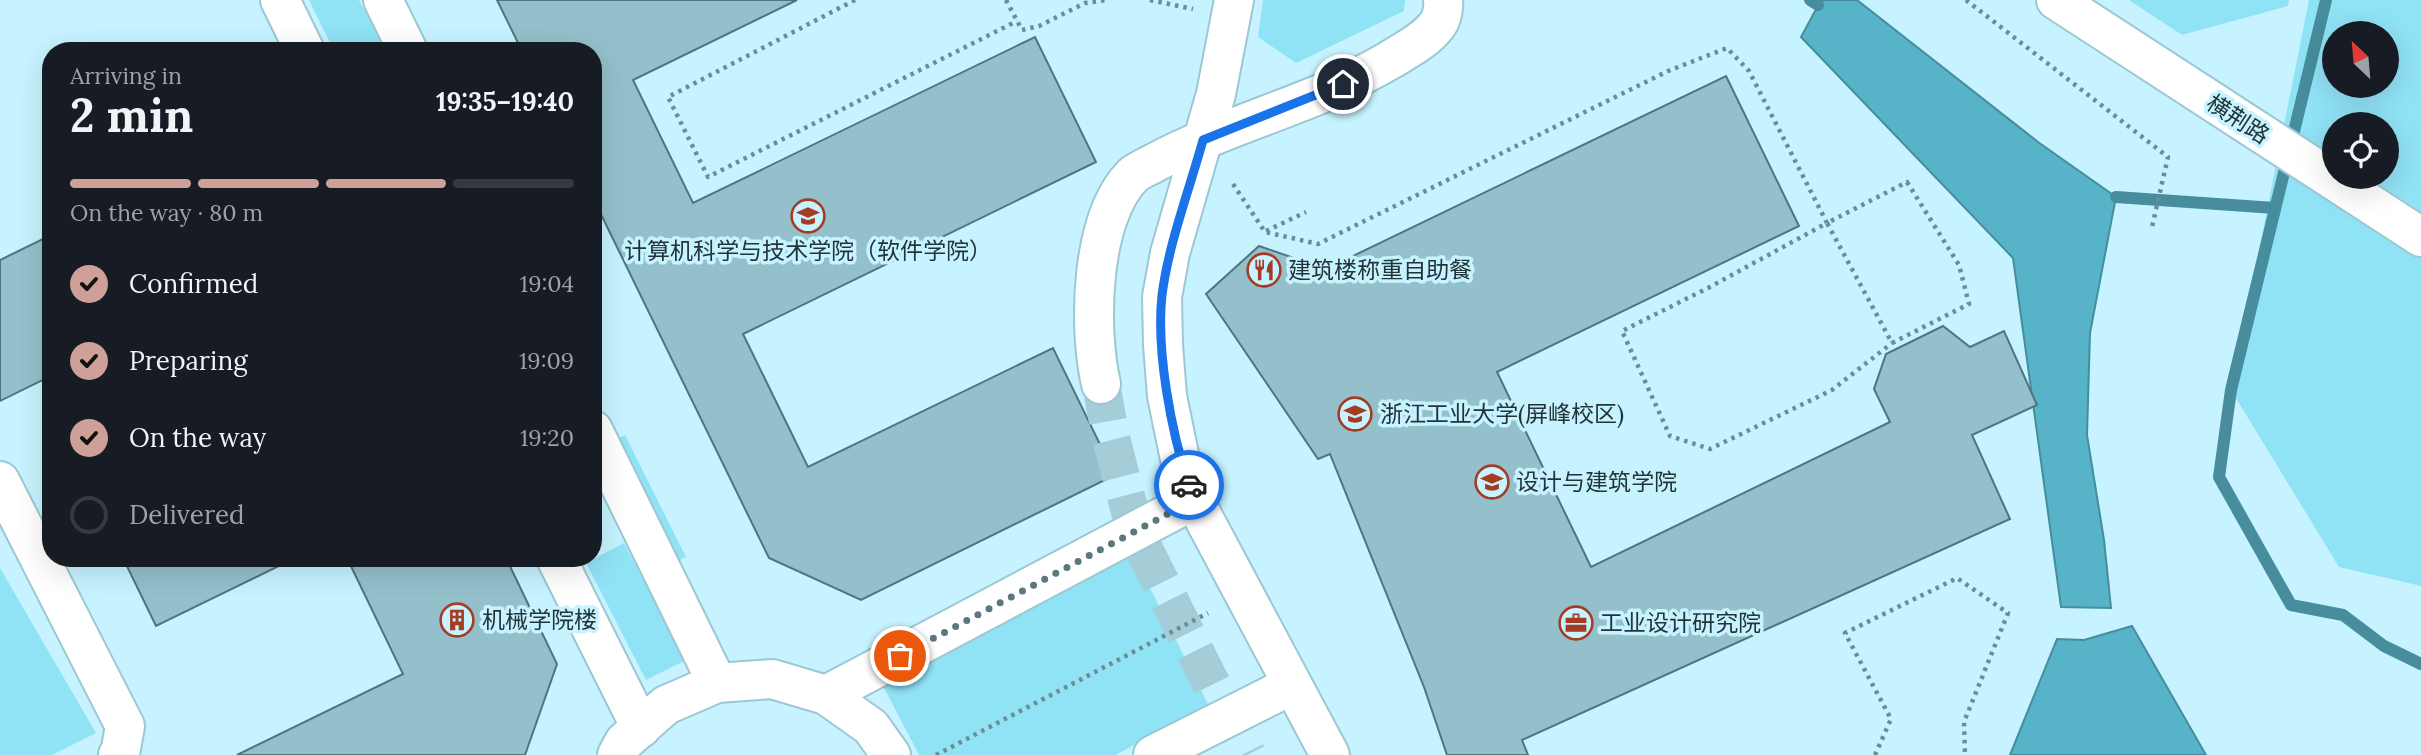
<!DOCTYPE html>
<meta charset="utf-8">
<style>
:root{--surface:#171b24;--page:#242831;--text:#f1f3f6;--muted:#9ea1a6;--line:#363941;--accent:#cea097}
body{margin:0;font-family:Lora,"Noto Sans SC",serif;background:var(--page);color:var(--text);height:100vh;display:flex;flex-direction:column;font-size:26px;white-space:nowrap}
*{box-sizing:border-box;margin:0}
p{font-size:23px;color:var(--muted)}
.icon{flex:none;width:38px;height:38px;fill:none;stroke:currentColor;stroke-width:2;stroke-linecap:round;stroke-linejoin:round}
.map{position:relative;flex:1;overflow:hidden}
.details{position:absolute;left:42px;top:42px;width:560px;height:525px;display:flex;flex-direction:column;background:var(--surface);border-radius:28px;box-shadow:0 7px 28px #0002}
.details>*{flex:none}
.needle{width:46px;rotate:334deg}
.controls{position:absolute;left:2322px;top:21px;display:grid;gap:14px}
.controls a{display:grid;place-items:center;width:77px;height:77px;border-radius:50%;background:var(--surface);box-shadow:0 7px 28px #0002;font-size:35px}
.pin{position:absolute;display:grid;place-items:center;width:60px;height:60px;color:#fff;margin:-30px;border:4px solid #fff;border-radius:50%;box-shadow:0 2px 7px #0007}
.courier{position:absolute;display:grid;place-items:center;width:70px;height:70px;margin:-35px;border:5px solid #1a73e8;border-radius:50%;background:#fff;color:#222;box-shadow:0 2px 9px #0007}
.head em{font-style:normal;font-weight:800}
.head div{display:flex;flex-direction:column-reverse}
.head{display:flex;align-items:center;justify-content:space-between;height:119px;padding:0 28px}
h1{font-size:46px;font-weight:800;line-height:52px}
.bar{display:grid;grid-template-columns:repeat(4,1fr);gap:10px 7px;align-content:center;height:84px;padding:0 28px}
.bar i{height:9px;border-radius:5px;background:var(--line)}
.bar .on{background:var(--accent)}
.bar p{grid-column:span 4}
ol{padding:0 28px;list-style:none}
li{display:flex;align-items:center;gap:21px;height:77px}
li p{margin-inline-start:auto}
li .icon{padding:7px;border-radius:50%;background:var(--accent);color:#111;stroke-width:4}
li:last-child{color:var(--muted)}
li i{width:38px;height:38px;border:4px solid var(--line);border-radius:50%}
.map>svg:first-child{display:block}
.green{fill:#90e2f5;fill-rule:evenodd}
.water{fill:#56b3c8;stroke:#478d9d;stroke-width:2}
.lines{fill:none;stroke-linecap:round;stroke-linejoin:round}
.stream{stroke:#478d9d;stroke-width:12}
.building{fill:#94c0cb;stroke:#4c7680;stroke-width:2}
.minor-tunnel{stroke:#a5cdd7;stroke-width:38;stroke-dasharray:38 19;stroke-linecap:butt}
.minor-casing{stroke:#9cc8d3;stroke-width:42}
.path{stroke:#6e8c94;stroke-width:4.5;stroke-dasharray:3.5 5;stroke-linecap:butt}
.minor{stroke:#fff;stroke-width:38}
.done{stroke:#5c777e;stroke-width:7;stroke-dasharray:0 12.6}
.route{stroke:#1a73e8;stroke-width:9}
.labels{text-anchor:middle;stroke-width:7;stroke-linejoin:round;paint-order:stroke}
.street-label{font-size:23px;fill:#233439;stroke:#c6f3ff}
.poi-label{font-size:23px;fill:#233439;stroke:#c6f3ff;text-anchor:start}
</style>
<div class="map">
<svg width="2421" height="755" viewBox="0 0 2421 755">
<rect width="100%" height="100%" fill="#c6f3ff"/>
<!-- green -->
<g class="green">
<polygon points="309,0 359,0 385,51 334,51"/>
<polygon points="1263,0 1405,0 1404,11 1296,63 1258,37"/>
<polygon points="2129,0 2289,0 2288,6 2182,35"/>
<path d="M2309,0H2421V586L2339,567L2231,390ZM2334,33H2387V86H2334ZM2334,124H2387V177H2334Z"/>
<polygon points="625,435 686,557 656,571 596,450"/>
<polygon points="624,543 686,660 646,680 586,563"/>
<polygon points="1133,554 1209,706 1115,755 919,755 882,684"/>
<polygon points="0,568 96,733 52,755 0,755"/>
</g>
<!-- water -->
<g class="water">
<polygon points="1821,0 1857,0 2038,142 2116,197 2090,333 2087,435 2104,540 2111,608 2061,607 2013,258 1801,37"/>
<polygon points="2132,626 2206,755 2010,755 2057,639 2084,640"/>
</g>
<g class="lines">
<!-- stream -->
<g class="stream">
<polyline points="1810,0 1818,5"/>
<polyline points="2326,0 2231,390 2219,477 2291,605 2343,615 2384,646 2421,664"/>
<polyline points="2116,197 2275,208"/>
</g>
</g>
<!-- building -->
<g class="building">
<polygon points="497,0 797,0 633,80 693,203 1035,37 1096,162 743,334 808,467 1053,348 1115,475 861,600 769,558 593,198 593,51 522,51"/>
<polygon points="1726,76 1799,226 1497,372 1591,567 1890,422 1874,389 1886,354 1943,326 1970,347 2004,331 2037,405 1972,435 2010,519 1522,740 1528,755 1447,755 1424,687 1330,454 1318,459 1206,294 1259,246 1326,269"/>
<polygon points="51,235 51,376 0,401 0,260"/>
<polygon points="123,558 295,558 156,626"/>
<polygon points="347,558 506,558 557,664 525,755 237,755 403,674"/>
</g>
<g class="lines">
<!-- minor-tunnel -->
<polyline class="minor-tunnel" points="1101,384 1111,438 1135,531 1247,755"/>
<defs>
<g id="minor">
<polyline points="280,0 305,51"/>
<polyline points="383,0 408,51"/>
<polyline points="1234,0 1216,94 1170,253 1162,297 1163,345 1167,396 1180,459 1194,500 1330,755"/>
<polyline points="2056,0 2421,237"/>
<path d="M1101,384C1088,328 1090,218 1133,175C1139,170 1149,166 1156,162C1232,122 1317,103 1390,60C1406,50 1426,40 1437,25C1442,19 1444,7 1443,0"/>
<polyline points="593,430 717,683"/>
<polyline points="0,481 125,726 120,754 118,755"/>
<polyline points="556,558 641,728"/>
<polyline points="826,695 1194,500"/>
<polyline points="617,755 624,742 666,705 717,683 772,679 826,695 871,727 891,755"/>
<polyline points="1153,755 1292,685"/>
</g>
</defs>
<!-- minor casing -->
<use href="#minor" class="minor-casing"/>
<!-- path -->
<g class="path">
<polyline points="855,0 668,97 708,177 1017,21"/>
<polyline points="1006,0 1022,30 1039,26 1085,3 1107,0"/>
<polyline points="1150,0 1193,9"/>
<polyline points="1966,0 2168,157 2152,227"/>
<polygon points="1907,182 1959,265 1969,304 1892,343 1827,223"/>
<polyline points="1233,184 1265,232 1318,244 1668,71 1727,48 1749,71 1827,223 1708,288 1622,331 1670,436 1710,449 1832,390 1892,343"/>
<polyline points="1266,231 1306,212"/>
<polyline points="936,755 1208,613"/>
<polyline points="1875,755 1891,719 1845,633 1957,578 2008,613 1964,722 1965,755"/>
</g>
<!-- minor -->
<use href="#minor" class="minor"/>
</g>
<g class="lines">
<!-- done -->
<polyline class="done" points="900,656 1194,500 1189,485"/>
<!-- route -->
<path class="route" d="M1189,485C1171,432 1156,350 1162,295C1169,242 1189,191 1203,140L1343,84"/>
</g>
<!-- icons -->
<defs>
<symbol id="university-ring" viewBox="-11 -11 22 22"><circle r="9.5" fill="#c6f3ff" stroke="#a43b22" stroke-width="1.5"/><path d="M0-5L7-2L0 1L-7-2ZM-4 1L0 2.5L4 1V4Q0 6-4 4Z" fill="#a43b22"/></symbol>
<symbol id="restaurant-ring" viewBox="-11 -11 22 22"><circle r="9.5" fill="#c6f3ff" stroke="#a43b22" stroke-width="1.5"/><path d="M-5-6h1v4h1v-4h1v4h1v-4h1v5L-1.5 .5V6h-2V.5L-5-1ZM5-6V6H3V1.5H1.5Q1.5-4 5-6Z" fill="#a43b22"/></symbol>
<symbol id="building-ring" viewBox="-11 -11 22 22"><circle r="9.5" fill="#c6f3ff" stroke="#a43b22" stroke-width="1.5"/><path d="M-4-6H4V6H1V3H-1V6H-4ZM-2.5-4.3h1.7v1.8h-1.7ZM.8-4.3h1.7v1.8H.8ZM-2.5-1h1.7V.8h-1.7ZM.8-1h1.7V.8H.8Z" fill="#a43b22"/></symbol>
<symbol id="office-ring" viewBox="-11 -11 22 22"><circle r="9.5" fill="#c6f3ff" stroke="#a43b22" stroke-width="1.5"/><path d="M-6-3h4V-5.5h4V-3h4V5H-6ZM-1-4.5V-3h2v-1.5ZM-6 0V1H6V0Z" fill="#a43b22"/></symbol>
</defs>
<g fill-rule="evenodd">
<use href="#university-ring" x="789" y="197" width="38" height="38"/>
<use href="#restaurant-ring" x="1245" y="251" width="38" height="38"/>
<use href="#university-ring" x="1336" y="395" width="38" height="38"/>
<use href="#university-ring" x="1473" y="463" width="38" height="38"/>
<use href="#building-ring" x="438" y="601" width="38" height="38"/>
<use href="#office-ring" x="1557" y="604" width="38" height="38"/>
</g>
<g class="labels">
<!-- street labels -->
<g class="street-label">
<text transform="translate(2238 119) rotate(33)" y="8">横荆路</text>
</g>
<!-- poi labels -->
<g class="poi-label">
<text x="808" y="259" text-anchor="middle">计算机科学与技术学院（软件学院）</text>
<text x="1288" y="278">建筑楼称重自助餐</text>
<text x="1380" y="422">浙江工业大学(屏峰校区)</text>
<text x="1516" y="490">设计与建筑学院</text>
<text x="482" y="628">机械学院楼</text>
<text x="1600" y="631">工业设计研究院</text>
</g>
</g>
</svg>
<div class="controls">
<a><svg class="needle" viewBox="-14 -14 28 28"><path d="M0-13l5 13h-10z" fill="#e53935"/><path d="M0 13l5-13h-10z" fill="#9ea1a6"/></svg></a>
<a><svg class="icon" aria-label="locate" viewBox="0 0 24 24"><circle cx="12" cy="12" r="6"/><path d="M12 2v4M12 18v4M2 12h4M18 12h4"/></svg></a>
</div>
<div class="pin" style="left:900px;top:656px;background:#ea580c"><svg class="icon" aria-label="bag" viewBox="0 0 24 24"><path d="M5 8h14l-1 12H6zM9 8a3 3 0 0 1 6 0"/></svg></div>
<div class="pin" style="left:1343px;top:84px;background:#1f2937"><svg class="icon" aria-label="home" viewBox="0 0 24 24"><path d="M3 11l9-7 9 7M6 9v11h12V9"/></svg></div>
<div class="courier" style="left:1189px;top:485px"><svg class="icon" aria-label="car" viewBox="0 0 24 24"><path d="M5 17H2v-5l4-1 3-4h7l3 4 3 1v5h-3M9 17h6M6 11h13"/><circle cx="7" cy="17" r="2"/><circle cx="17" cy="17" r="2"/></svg></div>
<section class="details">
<div class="head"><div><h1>2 min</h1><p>Arriving in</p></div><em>19:35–19:40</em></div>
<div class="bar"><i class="on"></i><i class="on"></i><i class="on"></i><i></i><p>On the way · 80 m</p></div>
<ol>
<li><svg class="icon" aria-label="check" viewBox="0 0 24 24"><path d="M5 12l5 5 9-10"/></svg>Confirmed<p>19:04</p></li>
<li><svg class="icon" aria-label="check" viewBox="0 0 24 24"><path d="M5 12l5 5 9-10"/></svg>Preparing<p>19:09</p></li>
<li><svg class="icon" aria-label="check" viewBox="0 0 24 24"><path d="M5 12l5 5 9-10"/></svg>On the way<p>19:20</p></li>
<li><i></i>Delivered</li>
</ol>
</section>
</div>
